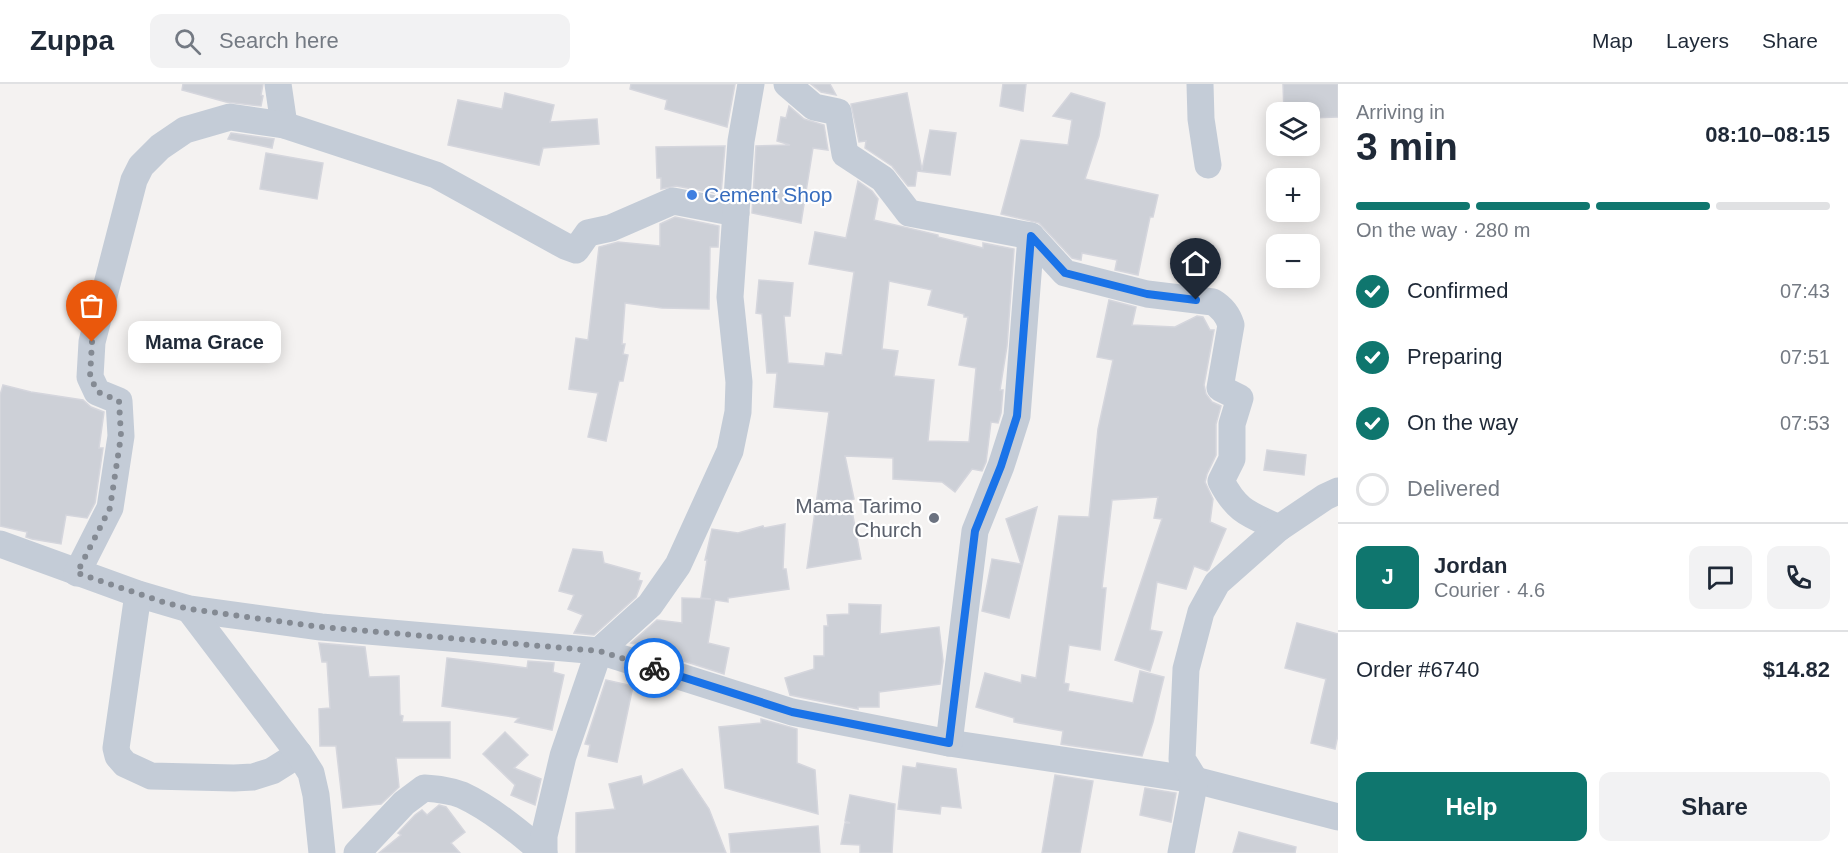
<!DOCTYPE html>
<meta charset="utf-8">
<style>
:root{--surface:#fff;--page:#f2f2f3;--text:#1f2937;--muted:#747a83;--line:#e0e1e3;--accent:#0f766e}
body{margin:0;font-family:Arial,sans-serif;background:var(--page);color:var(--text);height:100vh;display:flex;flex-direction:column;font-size:22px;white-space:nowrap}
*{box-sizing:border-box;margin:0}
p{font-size:20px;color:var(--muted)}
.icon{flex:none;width:33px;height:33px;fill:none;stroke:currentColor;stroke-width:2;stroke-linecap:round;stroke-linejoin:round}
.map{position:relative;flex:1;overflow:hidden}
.drawer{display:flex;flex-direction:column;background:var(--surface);width:510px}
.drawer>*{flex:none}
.fabs{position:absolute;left:1266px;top:18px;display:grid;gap:12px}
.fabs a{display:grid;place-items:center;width:54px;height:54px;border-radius:12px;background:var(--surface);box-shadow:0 3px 15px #0003;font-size:30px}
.pin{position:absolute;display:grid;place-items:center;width:51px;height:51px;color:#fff;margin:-62px -26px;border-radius:50% 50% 50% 0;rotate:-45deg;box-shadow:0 0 6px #0007}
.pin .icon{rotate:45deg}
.courier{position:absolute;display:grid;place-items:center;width:60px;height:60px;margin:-30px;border:4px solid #1a73e8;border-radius:50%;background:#fff;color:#222;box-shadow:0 2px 8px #0007}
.bubble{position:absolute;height:42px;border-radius:12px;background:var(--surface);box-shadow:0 3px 15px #0003;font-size:20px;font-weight:800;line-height:42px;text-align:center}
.head em{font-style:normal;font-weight:800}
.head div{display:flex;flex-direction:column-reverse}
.head{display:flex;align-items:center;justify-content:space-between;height:102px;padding:0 18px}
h1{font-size:39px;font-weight:800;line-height:45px}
.bar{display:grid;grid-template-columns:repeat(4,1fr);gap:9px 6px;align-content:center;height:72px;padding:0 18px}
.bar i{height:8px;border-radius:4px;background:var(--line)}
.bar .selected{background:var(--accent)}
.bar p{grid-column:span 4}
.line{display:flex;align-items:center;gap:15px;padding:0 18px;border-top:2px solid var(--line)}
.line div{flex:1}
.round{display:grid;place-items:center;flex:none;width:63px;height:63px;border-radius:12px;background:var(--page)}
ol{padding:0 18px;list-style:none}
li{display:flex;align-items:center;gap:18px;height:66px}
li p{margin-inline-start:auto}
li .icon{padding:6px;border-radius:50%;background:var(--accent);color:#fff;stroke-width:4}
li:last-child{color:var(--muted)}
li i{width:33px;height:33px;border:3px solid var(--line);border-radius:50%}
.primary-button{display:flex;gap:12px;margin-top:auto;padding:12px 18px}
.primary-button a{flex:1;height:69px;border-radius:12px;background:var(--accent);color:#fff;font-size:24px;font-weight:800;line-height:69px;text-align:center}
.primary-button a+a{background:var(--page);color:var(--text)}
header{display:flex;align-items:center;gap:36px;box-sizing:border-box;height:84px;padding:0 30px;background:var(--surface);border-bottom:2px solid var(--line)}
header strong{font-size:28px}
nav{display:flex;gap:33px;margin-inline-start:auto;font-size:21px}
.search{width:420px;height:54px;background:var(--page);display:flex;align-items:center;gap:15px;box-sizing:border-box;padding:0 21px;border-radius:12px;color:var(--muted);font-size:22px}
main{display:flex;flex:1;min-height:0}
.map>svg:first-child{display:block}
.building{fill:#cdd0d7;stroke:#d5d6dd;stroke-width:1.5;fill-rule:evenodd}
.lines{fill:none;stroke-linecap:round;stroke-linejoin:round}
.street{stroke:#c4ccd7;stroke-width:27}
.done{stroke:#848a93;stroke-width:6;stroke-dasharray:0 10.8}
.route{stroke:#1a73e8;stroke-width:8}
.shop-dot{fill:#3f7fe0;stroke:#fff;stroke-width:2}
.worship-dot{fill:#6b7280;stroke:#fff;stroke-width:2}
.labels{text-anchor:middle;stroke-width:4.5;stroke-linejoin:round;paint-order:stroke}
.shop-label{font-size:21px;fill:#366cbe;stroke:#fff;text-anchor:start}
.worship-label{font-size:21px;fill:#5b616d;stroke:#fff;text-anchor:end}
</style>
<header>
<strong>Zuppa</strong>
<div class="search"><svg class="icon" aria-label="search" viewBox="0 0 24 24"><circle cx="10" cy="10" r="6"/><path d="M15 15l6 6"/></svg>Search here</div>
<nav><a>Map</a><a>Layers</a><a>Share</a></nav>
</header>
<main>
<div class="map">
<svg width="1338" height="769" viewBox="0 0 1338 769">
<rect width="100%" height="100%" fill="#f4f2f1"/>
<!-- building -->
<g class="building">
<polygon points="183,0 263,0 261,11 263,12 261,22 226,18 182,6"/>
<polygon points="631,0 735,0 727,43 665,25 667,16 630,5"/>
<polygon points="811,0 830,0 836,11 821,8"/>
<polygon points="1003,0 1026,0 1023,27 1000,22"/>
<polygon points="1283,0 1338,0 1338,33 1310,34 1310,28 1284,28"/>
<polygon points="505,9 554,21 550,38 597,35 599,60 543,64 539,81 448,61 458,16 502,25"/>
<polygon points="907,9 922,86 930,46 956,49 950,91 917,87 915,102 908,102 892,82 865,64 866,57 859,58 851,20"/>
<polygon points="1071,9 1105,19 1099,52 1085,95 1158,111 1153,133 1150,133 1138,191 1115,186 1117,176 1082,169 1081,176 1072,174 1039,139 1001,130 1021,56 1068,61 1072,36 1053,32"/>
<polygon points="789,22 804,35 824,41 828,66 813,64 801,139 752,129 756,62 790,61 777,57 781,33 786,34"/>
<polygon points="231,49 274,55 272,64 228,55"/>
<polygon points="725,62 721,110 676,102 661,105 661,94 657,94 656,63"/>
<polygon points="266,69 323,79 317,115 260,105"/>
<path d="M858,97L872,107L878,115L874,136L938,151V153L983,164V159L1014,165L1007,262L1000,306H1003L1001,329L998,339L991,338L986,378L982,387L972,385L955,408L942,398L893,395V374L845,372L854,415L850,416L861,475L807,484L829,328L774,323L777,289H767L762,230L756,229L759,196L793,199L790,232H784L788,279L824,282L826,269L842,271L854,188L809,180L815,148L846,154ZM889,197L932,206L928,221L964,230V233H968L959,281L976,284L969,358L928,357L934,296L894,292L898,267L882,265Z"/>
<polygon points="675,133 719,142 718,163 710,163 709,225 662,224 625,219 622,260 625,260 623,270 628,271 623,297 619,297 606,357 588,353 598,309 569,305 576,254 588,256 599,163 618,158 660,162 660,140"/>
<polygon points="1109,216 1136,223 1132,241 1175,243 1197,232 1203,233 1210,246 1214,246 1204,301 1206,310 1212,318 1221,322 1216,340 1216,371 1207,390 1205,398 1213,415 1210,438 1226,445 1209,485 1207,487 1194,482 1186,505 1157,498 1150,546 1162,548 1150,587 1115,576 1162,435 1154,434 1158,413 1112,416 1102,504 1106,504 1100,566 1069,561 1064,599 1069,600 1068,607 1133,619 1140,587 1164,593 1153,638 1142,672 1061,660 1063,647 1014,638 1014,634 976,623 985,589 1021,599 1022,591 1036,594 1059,432 1089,433 1098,345 1113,276 1097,273"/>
<polygon points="3,301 31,308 83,316 91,323 104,328 99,364 103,364 95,419 87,434 66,431 61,460 32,455 26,453 27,448 0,442 0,311"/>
<polygon points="1267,366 1306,371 1304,391 1264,386"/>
<polygon points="1037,423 1009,534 982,527 992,475 1021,480 1006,435"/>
<polygon points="785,440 783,485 786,485 789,505 728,514 728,518 715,516 708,559 729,564 724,590 646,565 646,562 631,559 657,536 682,539 682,514 711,515 701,514 707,476 705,476 712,445 738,449 763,442 764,444"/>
<polygon points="573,465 602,468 604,479 640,489 638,496 642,497 636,513 594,551 574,549 583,531 568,525 574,511 559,507"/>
<polygon points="849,520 881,521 880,550 939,543 943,577 940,600 879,608 879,623 858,623 858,625 790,611 785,594 814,585 814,572 824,572 824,542 828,542 827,531 849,530"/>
<polygon points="1297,539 1338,550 1338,651 1335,665 1311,659 1326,595 1285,584"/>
<polygon points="319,559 365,563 369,593 399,592 400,631 403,632 402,638 450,638 450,674 396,674 399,703 381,720 343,724 336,662 320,662 319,625 330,624 327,578 322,578"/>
<polygon points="447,574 527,584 528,577 554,579 553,588 564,591 552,646 515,638 519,634 442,622"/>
<polygon points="606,596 633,602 617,678 588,672 590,661 585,660"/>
<polygon points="761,635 797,645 797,679 815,686 818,730 725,704 719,643 761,639"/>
<polygon points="505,648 528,671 514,684 541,695 535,721 511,711 515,701 483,670"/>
<polygon points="917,679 956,685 961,724 941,722 940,730 898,725 903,682 916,684"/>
<polygon points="682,685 709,725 726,769 576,769 576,729 615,725 609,700 641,692 643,701"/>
<polygon points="1055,691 1093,697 1080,769 1042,769"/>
<polygon points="1145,704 1176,709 1171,738 1140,731"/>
<polygon points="850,711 895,720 892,769 860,769 860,761 841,760 845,739 850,739 845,737"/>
<polygon points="439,721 446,723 465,748 451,759 460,769 379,769 401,751 398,749 415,731 422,726 427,731"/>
<polygon points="818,742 820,769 731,769 729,750"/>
<polygon points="1239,748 1296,763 1295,769 1233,769"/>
</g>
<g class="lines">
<!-- street -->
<g class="street">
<polyline points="278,0 284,41"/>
<path d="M787,0L814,23L838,28L845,70L883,95L909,129L1031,152L1065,189L1147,210L1213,218C1223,224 1228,231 1231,241L1220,304L1240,314L1232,340V375L1221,397C1237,428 1249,430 1279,444"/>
<polyline points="1200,0 1201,35 1208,81"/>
<polyline points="0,460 138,510 189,525 321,543 599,567 792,628 949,659 1195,696 1338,733"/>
<polyline points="77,489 110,424 121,352 119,317 97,308 90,293 92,258 134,96 141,82 160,63 185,46 230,33 284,41 436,91 565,162 576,166 588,149 611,144 673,117 736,129"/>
<polyline points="138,510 116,664 118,672 125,680 151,692 234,694 253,693 272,687 299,670"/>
<polyline points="189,525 299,670 311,689 316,711 322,769"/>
<polyline points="949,659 975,447 1001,382 1017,332 1031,152"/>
<path d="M357,769L404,719L424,704C437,705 450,706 462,711C492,725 519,748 544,769"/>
<polyline points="544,769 544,752 563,672 599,567 650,521 678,481 730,367 738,328 739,298 730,213 741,57 751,0"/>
<polyline points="1181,769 1195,696 1182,675 1186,585 1201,528 1217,499 1279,444 1325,413 1338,407"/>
</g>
</g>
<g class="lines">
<!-- done -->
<polyline class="done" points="92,258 90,293 98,308 119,317 121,352 110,424 77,489 163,518 189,525 321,543 599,567 654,584"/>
<!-- route -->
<polyline class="route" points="654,584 792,628 949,659 975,447 1001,382 1017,332 1031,152 1065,189 1147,210 1196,216"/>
</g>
<!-- markers -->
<circle class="shop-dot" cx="692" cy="111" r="6"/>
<circle class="worship-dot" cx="934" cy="434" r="6"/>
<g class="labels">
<!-- shop labels -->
<g class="shop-label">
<text x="704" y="118">Cement Shop</text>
</g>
<!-- worship labels -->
<g class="worship-label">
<text x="922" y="429">Mama Tarimo<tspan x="922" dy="24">Church</tspan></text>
</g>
</g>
</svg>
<div class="fabs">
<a><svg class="icon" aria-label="layers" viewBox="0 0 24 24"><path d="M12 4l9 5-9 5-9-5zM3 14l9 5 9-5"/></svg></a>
<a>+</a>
<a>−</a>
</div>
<div class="pin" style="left:92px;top:258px;background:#ea580c"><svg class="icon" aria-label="bag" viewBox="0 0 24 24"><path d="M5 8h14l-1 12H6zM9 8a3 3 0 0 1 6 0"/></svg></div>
<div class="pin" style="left:1196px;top:216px;background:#1f2937"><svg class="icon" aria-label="home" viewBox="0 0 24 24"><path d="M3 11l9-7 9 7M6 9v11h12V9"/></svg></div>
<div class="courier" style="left:654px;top:584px"><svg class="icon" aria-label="bike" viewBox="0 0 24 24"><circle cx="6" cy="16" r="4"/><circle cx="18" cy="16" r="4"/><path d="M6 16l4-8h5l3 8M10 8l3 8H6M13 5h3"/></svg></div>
<div class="bubble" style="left:128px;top:237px;width:153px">Mama Grace</div>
</div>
<section class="drawer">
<div class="head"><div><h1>3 min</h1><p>Arriving in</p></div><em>08:10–08:15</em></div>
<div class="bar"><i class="selected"></i><i class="selected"></i><i class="selected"></i><i></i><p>On the way · 280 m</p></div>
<ol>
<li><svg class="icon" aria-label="check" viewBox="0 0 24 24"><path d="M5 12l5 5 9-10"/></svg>Confirmed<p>07:43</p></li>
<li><svg class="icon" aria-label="check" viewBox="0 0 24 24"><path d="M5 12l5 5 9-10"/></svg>Preparing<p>07:51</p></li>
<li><svg class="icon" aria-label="check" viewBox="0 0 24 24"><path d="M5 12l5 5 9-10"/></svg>On the way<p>07:53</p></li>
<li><i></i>Delivered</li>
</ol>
<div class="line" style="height:108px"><b class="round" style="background:var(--accent);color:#fff">J</b><div><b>Jordan</b><p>Courier · 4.6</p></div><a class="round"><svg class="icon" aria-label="chat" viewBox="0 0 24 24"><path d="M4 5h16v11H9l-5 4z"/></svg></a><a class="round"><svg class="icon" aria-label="phone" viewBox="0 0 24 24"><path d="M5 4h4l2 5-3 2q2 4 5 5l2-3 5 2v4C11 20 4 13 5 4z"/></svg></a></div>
<div class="line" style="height:78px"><div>Order #6740</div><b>$14.82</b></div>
<div class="primary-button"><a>Help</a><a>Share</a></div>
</section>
</main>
